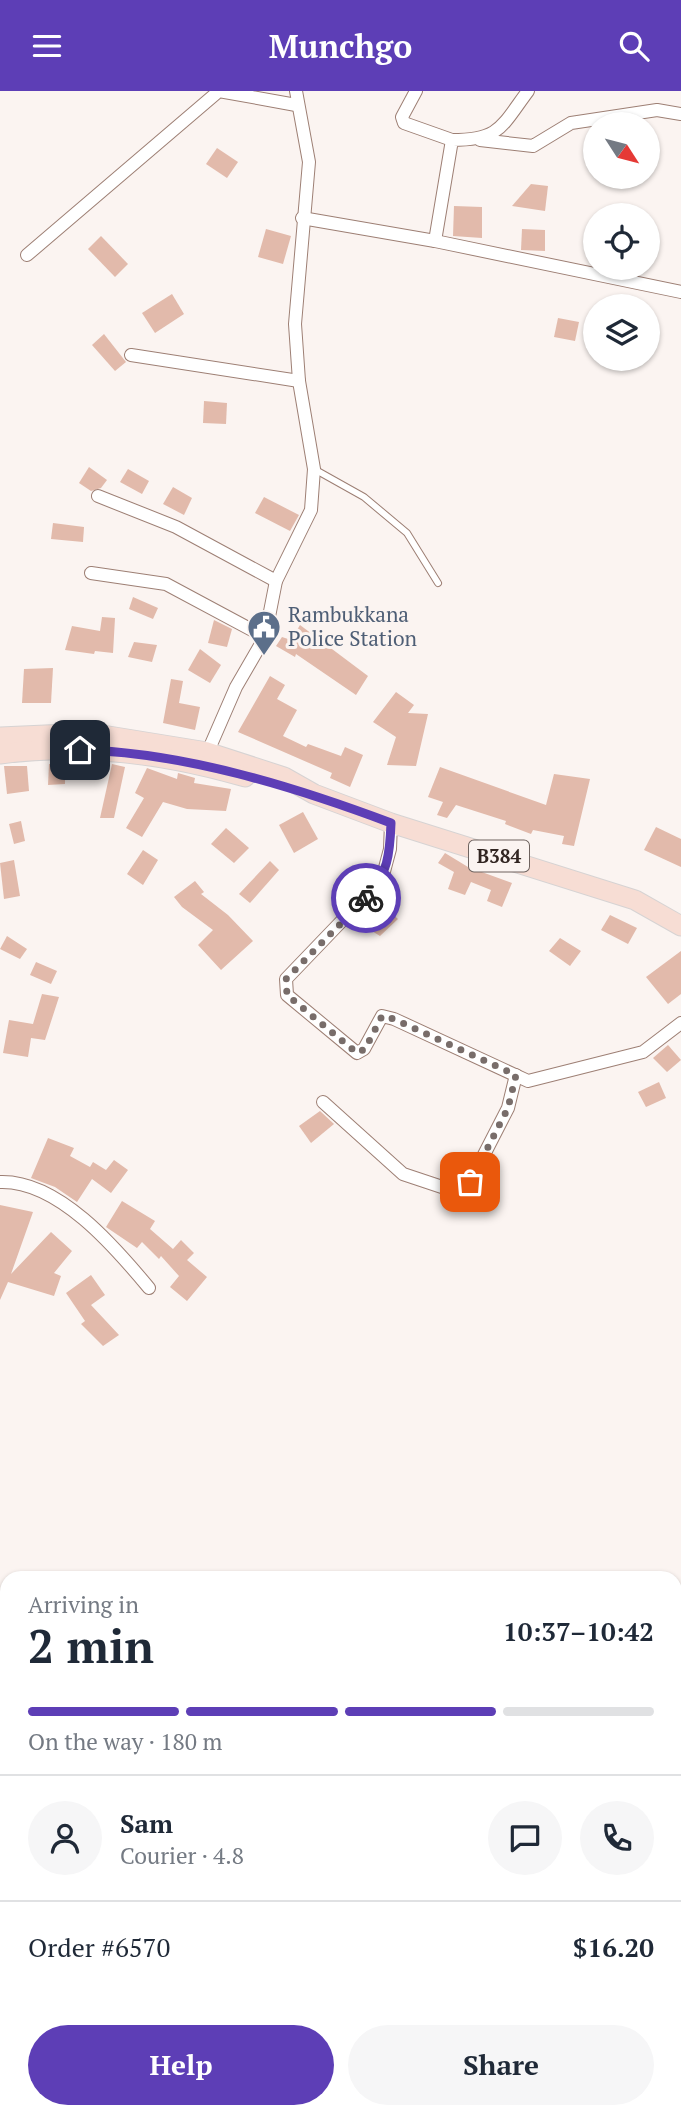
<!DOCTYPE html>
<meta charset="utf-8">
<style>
:root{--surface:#fff;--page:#f6f6f7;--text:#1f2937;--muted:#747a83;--line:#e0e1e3;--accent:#5d3eb6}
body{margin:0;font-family:"PT Serif",serif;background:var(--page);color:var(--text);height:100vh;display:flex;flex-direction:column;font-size:26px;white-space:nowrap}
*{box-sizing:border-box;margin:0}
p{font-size:23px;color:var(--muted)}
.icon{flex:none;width:38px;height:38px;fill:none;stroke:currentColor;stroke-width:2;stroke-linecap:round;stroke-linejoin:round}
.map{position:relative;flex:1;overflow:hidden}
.side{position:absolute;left:0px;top:1480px;width:682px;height:548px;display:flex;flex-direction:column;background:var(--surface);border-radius:21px 21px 0 0;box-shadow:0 2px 5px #0004}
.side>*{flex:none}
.needle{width:46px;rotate:126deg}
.controls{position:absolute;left:583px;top:21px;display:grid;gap:14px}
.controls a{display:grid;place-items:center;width:77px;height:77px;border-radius:50%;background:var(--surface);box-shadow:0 2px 5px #0004;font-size:35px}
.pin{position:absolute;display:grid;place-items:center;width:60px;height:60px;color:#fff;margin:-30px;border-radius:14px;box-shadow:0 4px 10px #0006}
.courier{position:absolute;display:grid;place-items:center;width:70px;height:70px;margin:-35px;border:5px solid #5d3eb6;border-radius:50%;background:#fff;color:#222;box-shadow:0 2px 9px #0007}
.headline em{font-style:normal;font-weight:700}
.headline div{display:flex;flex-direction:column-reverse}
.headline{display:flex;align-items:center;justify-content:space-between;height:119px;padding:0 28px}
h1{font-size:46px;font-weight:700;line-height:52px}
.bar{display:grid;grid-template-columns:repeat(4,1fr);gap:10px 7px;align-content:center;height:84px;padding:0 28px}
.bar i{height:9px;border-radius:5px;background:var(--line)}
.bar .active{background:var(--accent)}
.bar p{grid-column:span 4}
.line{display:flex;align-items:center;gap:18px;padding:0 28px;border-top:2px solid var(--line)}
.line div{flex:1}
.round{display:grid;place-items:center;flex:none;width:74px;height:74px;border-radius:37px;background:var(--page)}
.cta{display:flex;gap:14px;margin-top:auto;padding:14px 28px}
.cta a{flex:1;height:80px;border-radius:42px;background:var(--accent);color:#fff;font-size:28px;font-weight:700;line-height:80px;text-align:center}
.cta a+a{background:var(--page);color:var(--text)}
header{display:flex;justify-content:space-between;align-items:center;height:91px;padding:0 28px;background:var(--accent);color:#fff;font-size:32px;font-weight:700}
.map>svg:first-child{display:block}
.building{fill:#e2baab}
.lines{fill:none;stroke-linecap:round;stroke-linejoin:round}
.service-casing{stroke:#9d7f74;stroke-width:8}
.minor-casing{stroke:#9d7f74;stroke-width:14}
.tertiary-casing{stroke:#9d7f74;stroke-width:16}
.primary-casing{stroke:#d6d3d3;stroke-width:21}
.service{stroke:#fff;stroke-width:6}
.minor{stroke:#fff;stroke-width:12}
.tertiary{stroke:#fff;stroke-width:14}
.primary{stroke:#f7ddd4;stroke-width:19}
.done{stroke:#786d6a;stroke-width:7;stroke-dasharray:0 12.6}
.route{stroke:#5d3eb6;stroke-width:9}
.labels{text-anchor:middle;stroke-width:6;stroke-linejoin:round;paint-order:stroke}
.shield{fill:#fbf4f1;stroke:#6e635f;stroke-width:2}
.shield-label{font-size:19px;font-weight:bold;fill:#312521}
.service-label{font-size:21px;fill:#4e5e75;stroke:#fbf4f1;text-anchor:start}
</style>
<header><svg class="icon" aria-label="menu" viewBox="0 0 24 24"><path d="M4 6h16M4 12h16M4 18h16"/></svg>Munchgo<svg class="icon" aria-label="search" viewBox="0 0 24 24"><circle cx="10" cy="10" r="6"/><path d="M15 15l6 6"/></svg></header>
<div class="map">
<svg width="681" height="2027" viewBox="0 0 681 2027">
<rect width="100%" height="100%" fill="#fbf4f1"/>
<!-- building -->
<g class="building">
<polygon points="217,57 238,71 227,87 206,73"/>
<polygon points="531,93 548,95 545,120 512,115"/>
<polygon points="454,115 482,116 482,147 453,145"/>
<polygon points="266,138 291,145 283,173 258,166"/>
<polygon points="522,138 545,139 545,160 521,159"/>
<polygon points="101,145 128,173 115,186 88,158"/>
<polygon points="172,203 184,223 155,242 142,222"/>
<polygon points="558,227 579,231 575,250 554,246"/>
<polygon points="104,243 126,271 115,280 92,254"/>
<polygon points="204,310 227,312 226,333 203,332"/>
<polygon points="89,376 107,389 101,397 91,400 79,392"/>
<polygon points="128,378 149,390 142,403 120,391"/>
<polygon points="173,396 192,407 184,424 163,413"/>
<polygon points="264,406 299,424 290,440 255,422"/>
<polygon points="53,432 84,436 83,451 51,448"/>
<polygon points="133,506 158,517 153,528 129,518"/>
<polygon points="102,526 115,527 113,562 95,560 94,563 65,559 72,535 100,540"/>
<polygon points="214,529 232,538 227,556 208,552"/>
<polygon points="300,534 368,585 356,604 296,563 295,566 276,555 282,546 291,549"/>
<polygon points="134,551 157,554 152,571 128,566"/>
<polygon points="200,558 221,574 210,592 188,579"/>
<polygon points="53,577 51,612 22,612 24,578"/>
<polygon points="270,585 285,594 277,608 297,619 283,645 306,656 308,653 341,665 345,656 363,664 350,696 330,687 332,682 238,641"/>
<polygon points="171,588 183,590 179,612 200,616 195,639 163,632"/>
<polygon points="396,601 414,614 408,622 428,623 416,675 387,674 396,646 373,631"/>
<polygon points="49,673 65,673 65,693 48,694"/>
<polygon points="112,673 125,676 114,727 100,727"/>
<polygon points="4,675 27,675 29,700 7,703"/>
<polygon points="440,676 546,714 554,683 590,688 574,755 562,753 564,745 533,739 531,743 505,733 506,730 456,714 447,727 437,724 443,711 428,706"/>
<polygon points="147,677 177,688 178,682 195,687 194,692 231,698 226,720 187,718 163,711 142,746 126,737 144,707 135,702"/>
<polygon points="303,721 318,748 294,762 279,734"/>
<polygon points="21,730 25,750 14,753 9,733"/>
<polygon points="656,736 681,748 681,776 644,759"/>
<polygon points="226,737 249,757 234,772 211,753"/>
<polygon points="143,759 158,769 143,794 127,783"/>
<polygon points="445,762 468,776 512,792 502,816 487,810 491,799 471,791 465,804 448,798 454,781 438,772"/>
<polygon points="14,769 20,805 4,808 0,772"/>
<polygon points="270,770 279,779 250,812 239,803"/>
<polygon points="195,790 204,801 201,803 228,824 253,850 221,879 198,854 213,839 182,816 174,806"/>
<polygon points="379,811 398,828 380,845 359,832"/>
<polygon points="610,824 637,837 628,853 601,839"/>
<polygon points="7,845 27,858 20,868 0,858"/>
<polygon points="560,847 581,860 570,875 549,860"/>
<polygon points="681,860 681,903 668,913 646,886"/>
<polygon points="36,871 57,880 51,893 30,884"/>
<polygon points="42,903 59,906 45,949 31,947 28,966 3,962 9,929 33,933"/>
<polygon points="668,954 681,969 667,981 653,967"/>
<polygon points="659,991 666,1007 646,1016 638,1001"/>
<polygon points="320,1020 334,1033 311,1052 299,1035"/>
<polygon points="48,1047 74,1057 70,1065 90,1076 93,1071 106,1079 114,1069 128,1079 111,1102 92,1088 77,1111 55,1096 31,1087"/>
<polygon points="122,1110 155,1130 150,1138 173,1158 181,1149 194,1162 187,1169 207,1186 187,1210 170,1196 179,1185 161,1165 159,1168 142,1151 137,1157 106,1136"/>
<polygon points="0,1114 33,1121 11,1183 51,1141 72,1160 54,1182 61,1185 54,1205 8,1191 0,1209"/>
<polygon points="91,1184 105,1204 91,1214 119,1244 103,1255 81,1233 85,1230 66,1202"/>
</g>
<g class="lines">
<defs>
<polyline id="service" points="314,378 364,406 407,442 438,492"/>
<g id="minor">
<polyline points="416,0 402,26 404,32 452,49"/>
<polyline points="480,49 533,55 571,32 657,19 681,23"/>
<polyline points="302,127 435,150 681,201"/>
<path d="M435,150L452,49C500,49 501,36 528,0"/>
<polyline points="27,164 219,0 296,14"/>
<polyline points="131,264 299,290"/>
<polyline points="98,405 176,436 276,490"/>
<polyline points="91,482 166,493 265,546"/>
<polyline points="206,665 236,596 265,546 276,490 311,419 314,378 299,290 295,233 309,71 296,0"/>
<polyline points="391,732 390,758 382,788 286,888 287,904 357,962 364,958 382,925 394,928 528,990 643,961 681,932"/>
<polyline points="323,1011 403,1083 451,1099 470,1091 508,1017 516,984"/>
<path d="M0,1091C58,1089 115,1156 149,1197"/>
<polyline points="0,1729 7,1734"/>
</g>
<g id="tertiary">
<polyline points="676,1724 681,1718"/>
<polyline points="25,2027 33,2021"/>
</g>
<g id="primary">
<polyline points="0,646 90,642 207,661 284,686 314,703 391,732 635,809 681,835"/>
<path d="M0,663C83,652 166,663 245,686"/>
</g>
</defs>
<!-- service casing -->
<use href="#service" class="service-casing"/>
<!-- minor casing -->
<use href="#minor" class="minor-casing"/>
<!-- tertiary casing -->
<use href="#tertiary" class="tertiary-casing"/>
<!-- primary casing -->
<use href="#primary" class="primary-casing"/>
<!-- service -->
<use href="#service" class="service"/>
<!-- minor -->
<use href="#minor" class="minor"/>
<!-- tertiary -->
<use href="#tertiary" class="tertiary"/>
<!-- primary -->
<use href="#primary" class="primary"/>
</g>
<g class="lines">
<!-- done -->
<polyline class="done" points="366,807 286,888 287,904 357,962 365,958 382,925 394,928 516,984 508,1017 470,1091"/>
<!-- route -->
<path class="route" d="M80,659C183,661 295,696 391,732C390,761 388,785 366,807"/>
</g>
<!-- icons -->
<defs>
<symbol id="civic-pin" viewBox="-11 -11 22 30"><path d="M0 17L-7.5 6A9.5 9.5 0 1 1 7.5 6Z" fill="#5c6f8a" stroke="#fbf4f1"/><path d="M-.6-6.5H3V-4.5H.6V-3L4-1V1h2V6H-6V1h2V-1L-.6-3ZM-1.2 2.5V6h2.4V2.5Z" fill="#fff"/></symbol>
</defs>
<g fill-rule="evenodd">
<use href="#civic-pin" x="245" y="517" width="38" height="52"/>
</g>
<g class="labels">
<!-- shield labels -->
<rect class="shield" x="469" y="749.5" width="60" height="31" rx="5"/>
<g class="shield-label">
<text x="499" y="772">B384</text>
</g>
<!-- service labels -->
<g class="service-label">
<text x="288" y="531">Rambukkana<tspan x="288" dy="24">Police Station</tspan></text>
</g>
</g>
</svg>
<div class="controls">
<a><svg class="needle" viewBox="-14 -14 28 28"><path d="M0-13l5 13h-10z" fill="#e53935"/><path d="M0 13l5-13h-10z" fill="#747a83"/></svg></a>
<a><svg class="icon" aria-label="locate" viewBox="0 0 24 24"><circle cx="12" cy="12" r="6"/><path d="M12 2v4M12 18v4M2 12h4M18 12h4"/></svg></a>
<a><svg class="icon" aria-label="layers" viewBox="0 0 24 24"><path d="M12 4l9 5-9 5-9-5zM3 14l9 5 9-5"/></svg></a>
</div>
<div class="pin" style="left:470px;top:1091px;background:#ea580c"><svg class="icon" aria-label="bag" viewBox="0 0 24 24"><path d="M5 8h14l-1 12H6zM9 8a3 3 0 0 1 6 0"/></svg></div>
<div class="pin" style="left:80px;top:659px;background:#1f2937"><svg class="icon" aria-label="home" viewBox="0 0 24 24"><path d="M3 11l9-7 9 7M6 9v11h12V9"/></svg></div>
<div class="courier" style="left:366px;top:807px"><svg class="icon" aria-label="bike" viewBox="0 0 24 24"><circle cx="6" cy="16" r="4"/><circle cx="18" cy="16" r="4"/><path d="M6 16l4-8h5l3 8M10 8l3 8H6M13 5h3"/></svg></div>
<section class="side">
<div class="headline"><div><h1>2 min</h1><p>Arriving in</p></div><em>10:37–10:42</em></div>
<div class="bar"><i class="active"></i><i class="active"></i><i class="active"></i><i></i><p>On the way · 180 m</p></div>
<div class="line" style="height:126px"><a class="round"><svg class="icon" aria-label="person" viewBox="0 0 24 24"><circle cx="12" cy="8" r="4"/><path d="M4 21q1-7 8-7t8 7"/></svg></a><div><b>Sam</b><p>Courier · 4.8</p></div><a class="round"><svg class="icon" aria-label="chat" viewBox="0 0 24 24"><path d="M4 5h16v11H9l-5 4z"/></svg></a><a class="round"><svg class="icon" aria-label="phone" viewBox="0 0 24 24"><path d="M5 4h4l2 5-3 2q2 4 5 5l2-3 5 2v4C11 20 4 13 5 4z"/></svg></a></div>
<div class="line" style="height:91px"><div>Order #6570</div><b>$16.20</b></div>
<div class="cta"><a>Help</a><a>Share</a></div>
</section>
</div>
